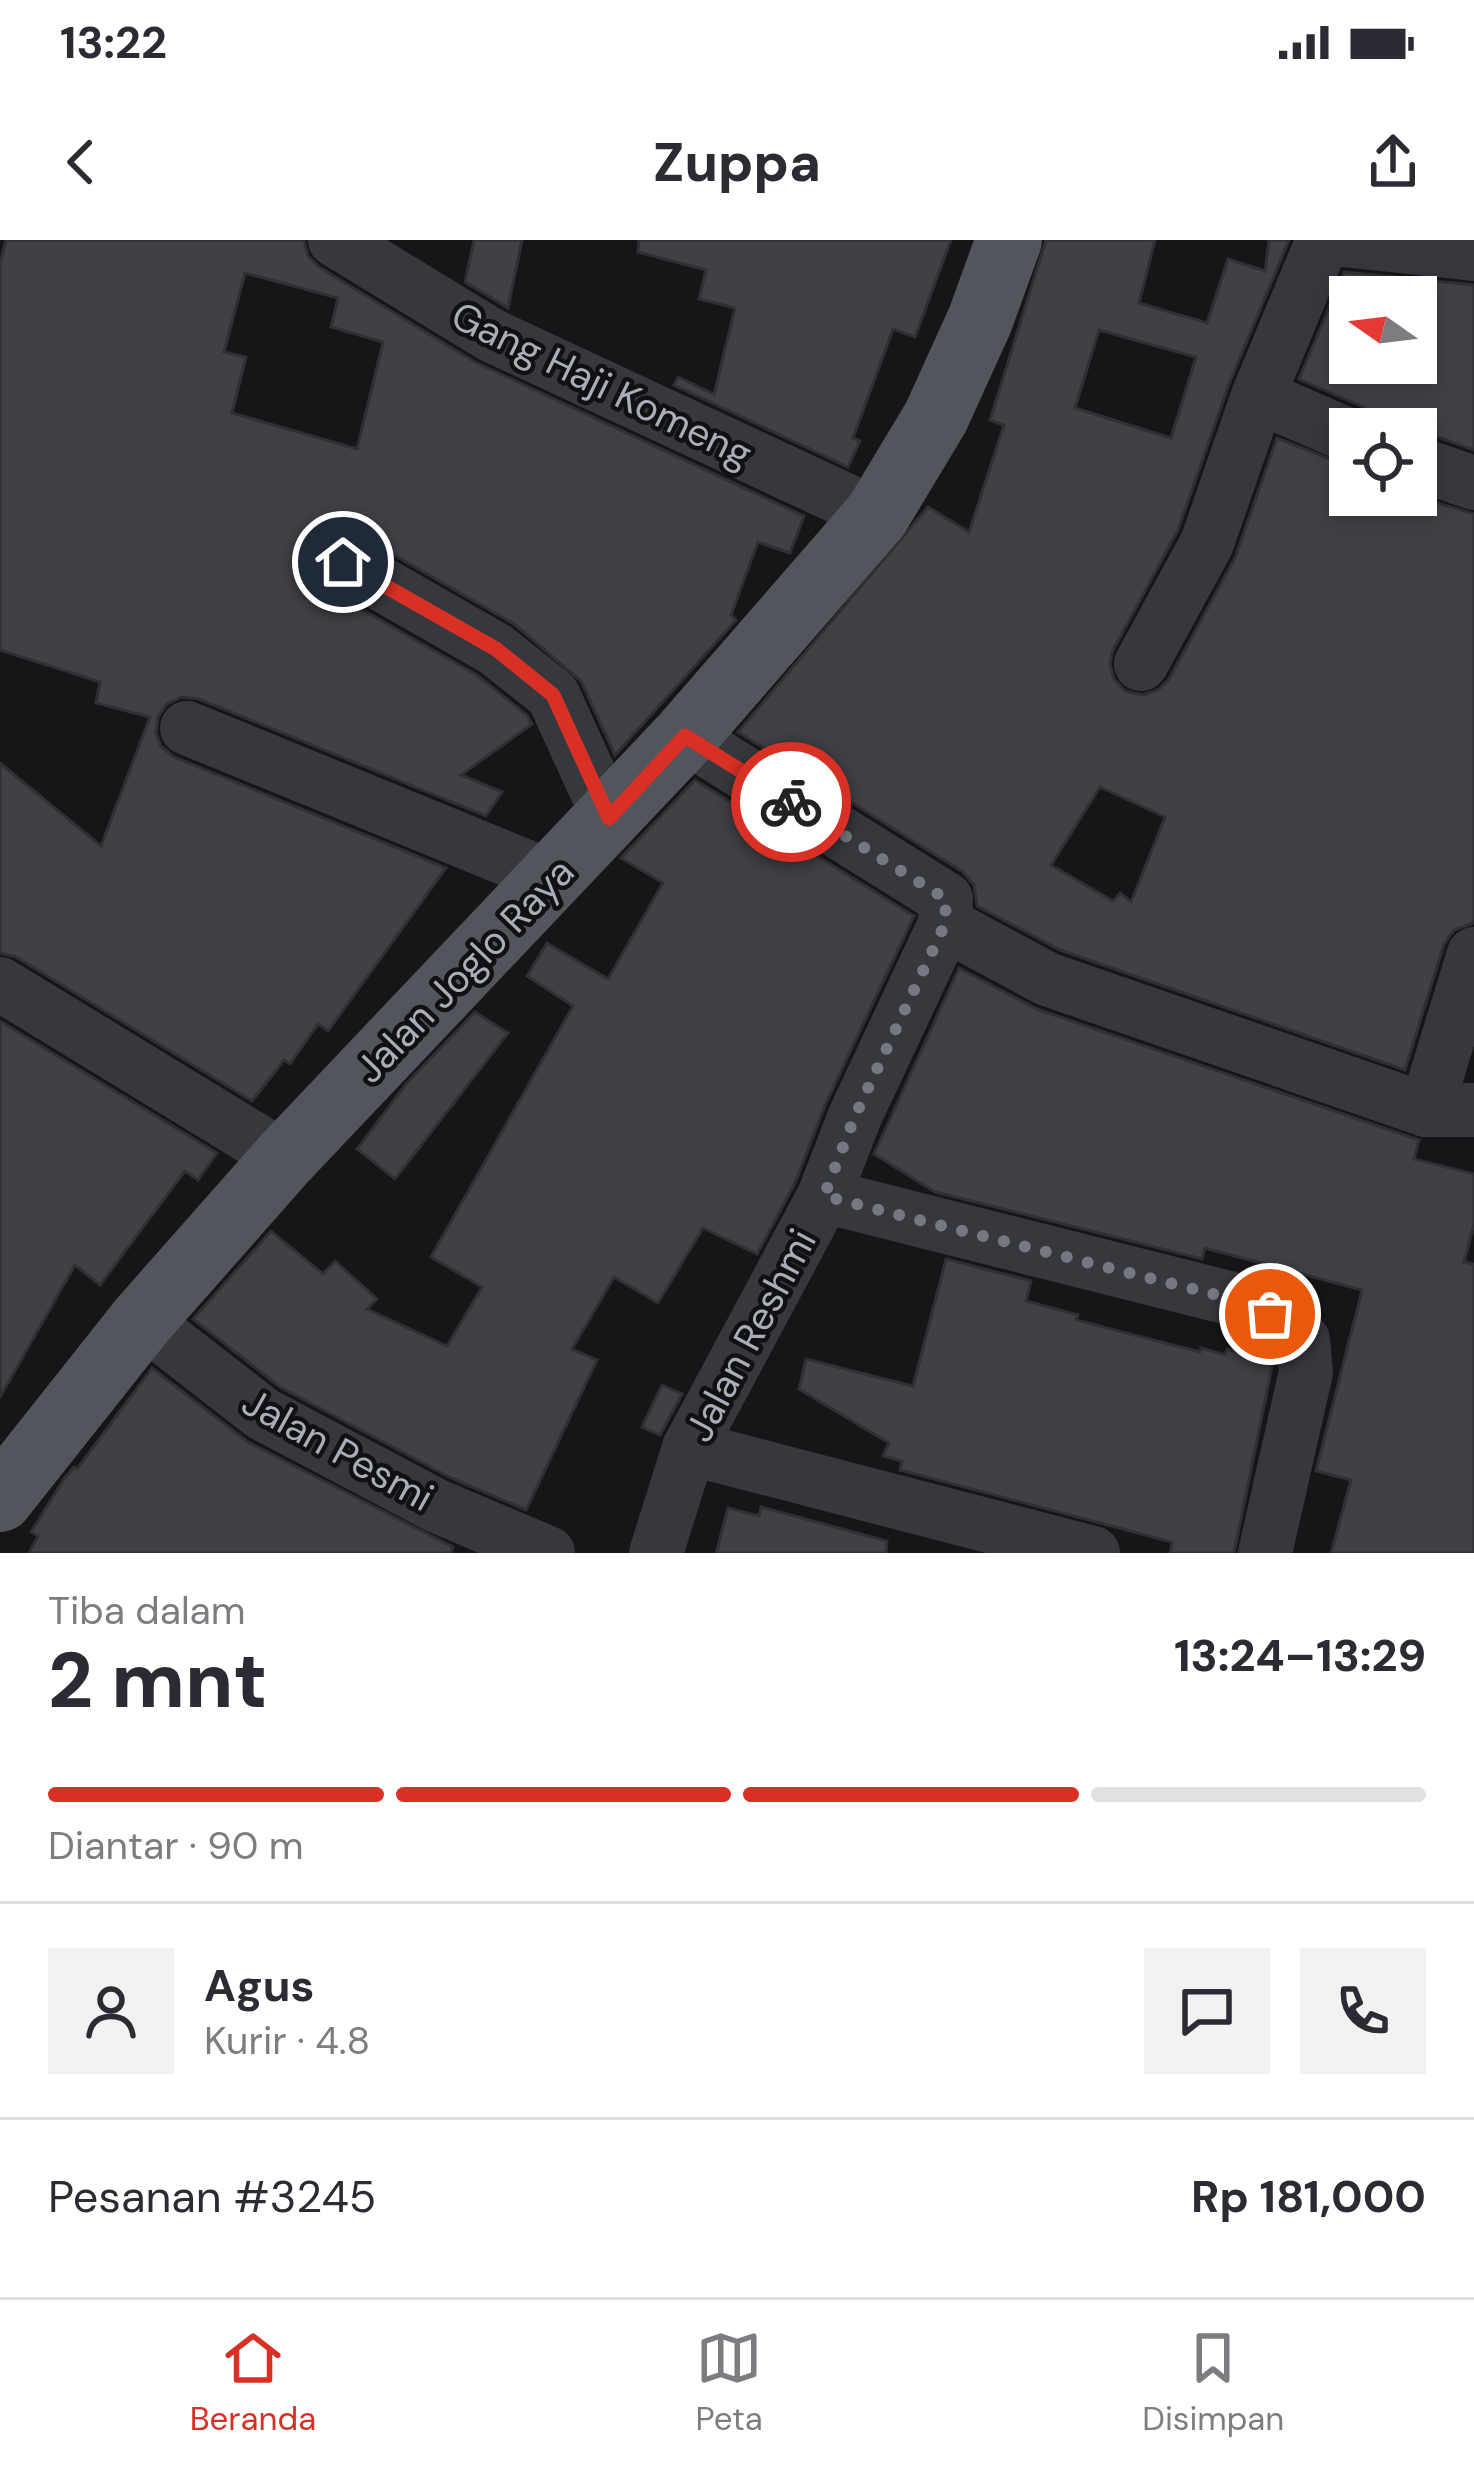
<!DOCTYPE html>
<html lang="id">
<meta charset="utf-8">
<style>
:root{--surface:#fff;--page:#f2f2f3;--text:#2b2b33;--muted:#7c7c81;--line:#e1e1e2;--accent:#d93025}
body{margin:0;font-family:"DM Sans",sans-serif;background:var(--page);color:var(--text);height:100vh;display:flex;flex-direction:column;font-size:45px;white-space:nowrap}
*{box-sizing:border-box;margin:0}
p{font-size:39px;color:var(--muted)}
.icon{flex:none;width:66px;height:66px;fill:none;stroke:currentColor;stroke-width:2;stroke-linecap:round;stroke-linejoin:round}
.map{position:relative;height:1313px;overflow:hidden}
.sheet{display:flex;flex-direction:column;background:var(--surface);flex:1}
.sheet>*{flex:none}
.needle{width:78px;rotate:284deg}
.buttons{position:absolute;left:1329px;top:36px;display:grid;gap:24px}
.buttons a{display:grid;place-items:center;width:108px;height:108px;border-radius:0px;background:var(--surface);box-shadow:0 6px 18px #0003;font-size:60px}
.pin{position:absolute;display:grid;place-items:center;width:102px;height:102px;color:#fff;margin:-51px;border:6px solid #fff;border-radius:50%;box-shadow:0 3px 12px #0007}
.courier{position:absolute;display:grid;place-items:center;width:120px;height:120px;margin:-60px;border:9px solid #d93025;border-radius:50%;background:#fff;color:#222;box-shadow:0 3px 15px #0007}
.summary em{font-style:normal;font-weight:800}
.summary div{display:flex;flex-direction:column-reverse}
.summary{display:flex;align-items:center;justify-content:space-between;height:204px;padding:0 48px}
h1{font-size:78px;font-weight:800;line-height:90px}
.bar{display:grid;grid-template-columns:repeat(4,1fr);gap:18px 12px;align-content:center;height:144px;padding:0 48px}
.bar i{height:15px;border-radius:9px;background:var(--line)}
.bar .active{background:var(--accent)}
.bar p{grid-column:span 4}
.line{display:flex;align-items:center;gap:30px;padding:0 48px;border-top:3px solid var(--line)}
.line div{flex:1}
.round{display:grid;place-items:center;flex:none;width:126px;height:126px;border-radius:0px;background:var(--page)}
.status{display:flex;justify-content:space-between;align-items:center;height:84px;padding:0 60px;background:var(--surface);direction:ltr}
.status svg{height:33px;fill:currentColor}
header{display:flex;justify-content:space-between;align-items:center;height:156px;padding:0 48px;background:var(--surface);font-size:54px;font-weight:800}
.dock{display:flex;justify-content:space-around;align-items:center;height:168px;border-top:3px solid var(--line);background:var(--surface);font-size:33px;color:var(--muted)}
.dock a{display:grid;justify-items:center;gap:6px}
.dock .active{color:var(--accent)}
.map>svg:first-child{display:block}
.building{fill:#404145;stroke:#303034;stroke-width:3;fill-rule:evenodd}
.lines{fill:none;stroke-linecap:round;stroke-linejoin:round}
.minor{stroke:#37383d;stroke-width:54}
.major{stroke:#53555c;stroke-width:66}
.done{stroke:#757880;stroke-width:12;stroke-dasharray:0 21.6}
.route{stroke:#d93025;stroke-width:15}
.labels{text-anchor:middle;stroke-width:9;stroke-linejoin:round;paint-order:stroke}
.street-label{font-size:39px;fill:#a8adb8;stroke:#111113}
</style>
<div class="status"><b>13:22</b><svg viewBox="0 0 49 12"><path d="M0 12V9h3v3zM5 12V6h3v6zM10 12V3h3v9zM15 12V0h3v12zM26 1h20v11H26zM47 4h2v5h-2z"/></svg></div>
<header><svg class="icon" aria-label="back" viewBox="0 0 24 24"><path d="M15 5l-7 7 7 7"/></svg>Zuppa<svg class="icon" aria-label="share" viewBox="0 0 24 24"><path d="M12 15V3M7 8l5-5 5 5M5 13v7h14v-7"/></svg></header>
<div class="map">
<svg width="1474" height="1313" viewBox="0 0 1474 1313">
<rect width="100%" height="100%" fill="#161618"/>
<!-- building -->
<g class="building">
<path d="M6,0H304L308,16L319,27L475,122L804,276L790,313L758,302L731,375L736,380L615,515L581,441L514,384L359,295L342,291L326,296L315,307L312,321L315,337L326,349L477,435L527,475L532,484L461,535L502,552L486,576L199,459L182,457L167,464L158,477L156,493L161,506L174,517L446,628L328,791L318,784L290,824L284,820L252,861L16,717L0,713V523L101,606L150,477L96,463L100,442L0,410V23ZM245,33L338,58L331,87L383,102L357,209L232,173L246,117L224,112Z"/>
<polygon points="474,0 522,0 508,68 465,42"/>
<polygon points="639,0 951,0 915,97 893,89 853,198 860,201 848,227 674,145 678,137 714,154 735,68 699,59 706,30 638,12"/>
<path d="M1046,0H1155L1139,63L1207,83L1228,19L1265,31L1269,0H1289L1229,144L1178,290L1113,410L1110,424L1114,439L1125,451L1143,455L1158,450L1169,439L1235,318L1277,198L1350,227V255H1412L1474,274V683L1454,690L1444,704L1405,830L1060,710L977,666L974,645L963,632L738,492L928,267L969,292L1004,185L990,180ZM1099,90L1196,117L1171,198L1075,168ZM1100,547L1165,577L1131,662L1120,653L1113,661L1051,625Z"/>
<path d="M1344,32L1474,45V210L1416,189H1380L1363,167L1299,139ZM1350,57H1416V123H1350Z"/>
<polygon points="695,540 914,676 826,863 795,943 757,1014 703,988 658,1063 614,1037 572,1109 597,1120 526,1270 451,1238 280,1147 193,1079 271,991 323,1034 335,1021 377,1059 367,1069 447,1106 482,1047 431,1017 573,766 527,736 547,703 608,739 663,643 621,618"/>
<polygon points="959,728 1037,769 1419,900 1414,919 1474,934 1474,984 1464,1022 1474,1024 1474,1313 1331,1313 1351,1240 1316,1231 1362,1050 1205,1008 1202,1019 935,952 874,914"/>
<polygon points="475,772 508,793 395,939 357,909 407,843"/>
<polygon points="0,781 217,913 198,940 185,931 100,1045 75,1025 0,1157"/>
<polygon points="946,1019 1031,1041 1026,1061 1078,1075 1076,1080 1200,1112 1201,1108 1225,1115 1227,1109 1273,1122 1234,1313 1170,1313 1172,1302 900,1230 902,1221 883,1216 889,1203 799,1149 806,1119 913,1146"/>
<polygon points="152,1128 248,1202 453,1307 451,1313 29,1313 38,1296 31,1292 64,1239 74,1227 77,1229"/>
<polygon points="662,1145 682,1154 660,1195 642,1187"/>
<polygon points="761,1267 887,1301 886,1313 716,1313 728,1268 759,1276"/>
</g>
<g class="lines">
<!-- minor -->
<g class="minor">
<polyline points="335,0 491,95 877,275"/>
<polyline points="1343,0 1474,14"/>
<polyline points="1258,156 1350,196"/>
<polyline points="1416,223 1474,243"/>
<polyline points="343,322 495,409 553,455 609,578"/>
<polyline points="1141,424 1207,303 1258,156 1323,0"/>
<polyline points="187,488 551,637"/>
<polyline points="945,684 1047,739 1426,870 1474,870"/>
<polyline points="0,744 285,918"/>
<polyline points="1426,870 1474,714"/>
<polyline points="824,956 1245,1062 1271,1074 1303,1100 1306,1132 1265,1313"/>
<polyline points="142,1080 263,1174 437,1266 548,1313"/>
<polyline points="689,1208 1093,1313"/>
<polyline points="656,1313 689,1208 824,956 855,876 945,684 946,659 685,496"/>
</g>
<!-- major -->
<polyline class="major" points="0,1259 142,1080 285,918 685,496 877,275 936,177 980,80 1009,0"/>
</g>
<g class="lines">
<!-- done -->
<polyline class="done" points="791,562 946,659 945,684 855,876 824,956 1245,1062 1270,1074"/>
<!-- route -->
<polyline class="route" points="343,322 496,409 553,455 609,578 685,496 791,562"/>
</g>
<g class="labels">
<!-- street labels -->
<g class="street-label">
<text transform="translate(602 144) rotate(26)" y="14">Gang Haji Komeng</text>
<text transform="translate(464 730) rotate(-46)" y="14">Jalan Joglo Raya</text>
<text transform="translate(750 1095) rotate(-62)" y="14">Jalan Reshmi</text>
<text transform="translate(338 1209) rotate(29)" y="14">Jalan Pesmi</text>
</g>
</g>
</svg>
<div class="buttons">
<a><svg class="needle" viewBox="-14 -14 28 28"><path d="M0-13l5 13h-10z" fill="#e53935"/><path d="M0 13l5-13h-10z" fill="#7c7c81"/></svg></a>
<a><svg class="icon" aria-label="locate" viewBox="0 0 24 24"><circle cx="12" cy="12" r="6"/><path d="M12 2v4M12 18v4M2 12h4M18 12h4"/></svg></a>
</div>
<div class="pin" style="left:1270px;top:1074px;background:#ea580c"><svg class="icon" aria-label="bag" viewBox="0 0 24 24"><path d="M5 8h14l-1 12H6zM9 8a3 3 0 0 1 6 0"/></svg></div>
<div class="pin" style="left:343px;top:322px;background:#1f2937"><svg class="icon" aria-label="home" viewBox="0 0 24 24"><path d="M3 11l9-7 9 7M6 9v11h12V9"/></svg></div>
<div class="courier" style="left:791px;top:562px"><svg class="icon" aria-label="bike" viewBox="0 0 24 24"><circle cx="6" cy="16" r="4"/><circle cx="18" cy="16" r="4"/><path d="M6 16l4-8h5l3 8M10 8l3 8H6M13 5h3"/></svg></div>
</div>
<section class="sheet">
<div class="summary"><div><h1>2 mnt</h1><p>Tiba dalam</p></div><em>13:24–13:29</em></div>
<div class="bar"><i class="active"></i><i class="active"></i><i class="active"></i><i></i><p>Diantar · 90 m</p></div>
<div class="line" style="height:216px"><a class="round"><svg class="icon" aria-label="person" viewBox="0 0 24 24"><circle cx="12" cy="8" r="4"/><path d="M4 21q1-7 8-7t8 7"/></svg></a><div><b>Agus</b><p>Kurir · 4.8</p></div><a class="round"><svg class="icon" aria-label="chat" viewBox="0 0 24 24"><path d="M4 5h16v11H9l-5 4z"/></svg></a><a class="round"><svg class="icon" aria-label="phone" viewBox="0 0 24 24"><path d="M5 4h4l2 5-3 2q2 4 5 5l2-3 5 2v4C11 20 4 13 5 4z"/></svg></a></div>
<div class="line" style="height:156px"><div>Pesanan #3245</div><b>Rp 181,000</b></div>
</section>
<nav class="dock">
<a class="active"><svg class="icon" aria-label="home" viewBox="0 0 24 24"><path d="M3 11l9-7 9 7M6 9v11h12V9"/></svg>Beranda</a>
<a><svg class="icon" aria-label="map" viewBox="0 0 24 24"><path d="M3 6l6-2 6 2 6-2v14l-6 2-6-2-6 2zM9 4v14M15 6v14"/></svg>Peta</a>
<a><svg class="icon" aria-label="saved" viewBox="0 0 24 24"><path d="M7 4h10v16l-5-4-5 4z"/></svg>Disimpan</a>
</nav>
